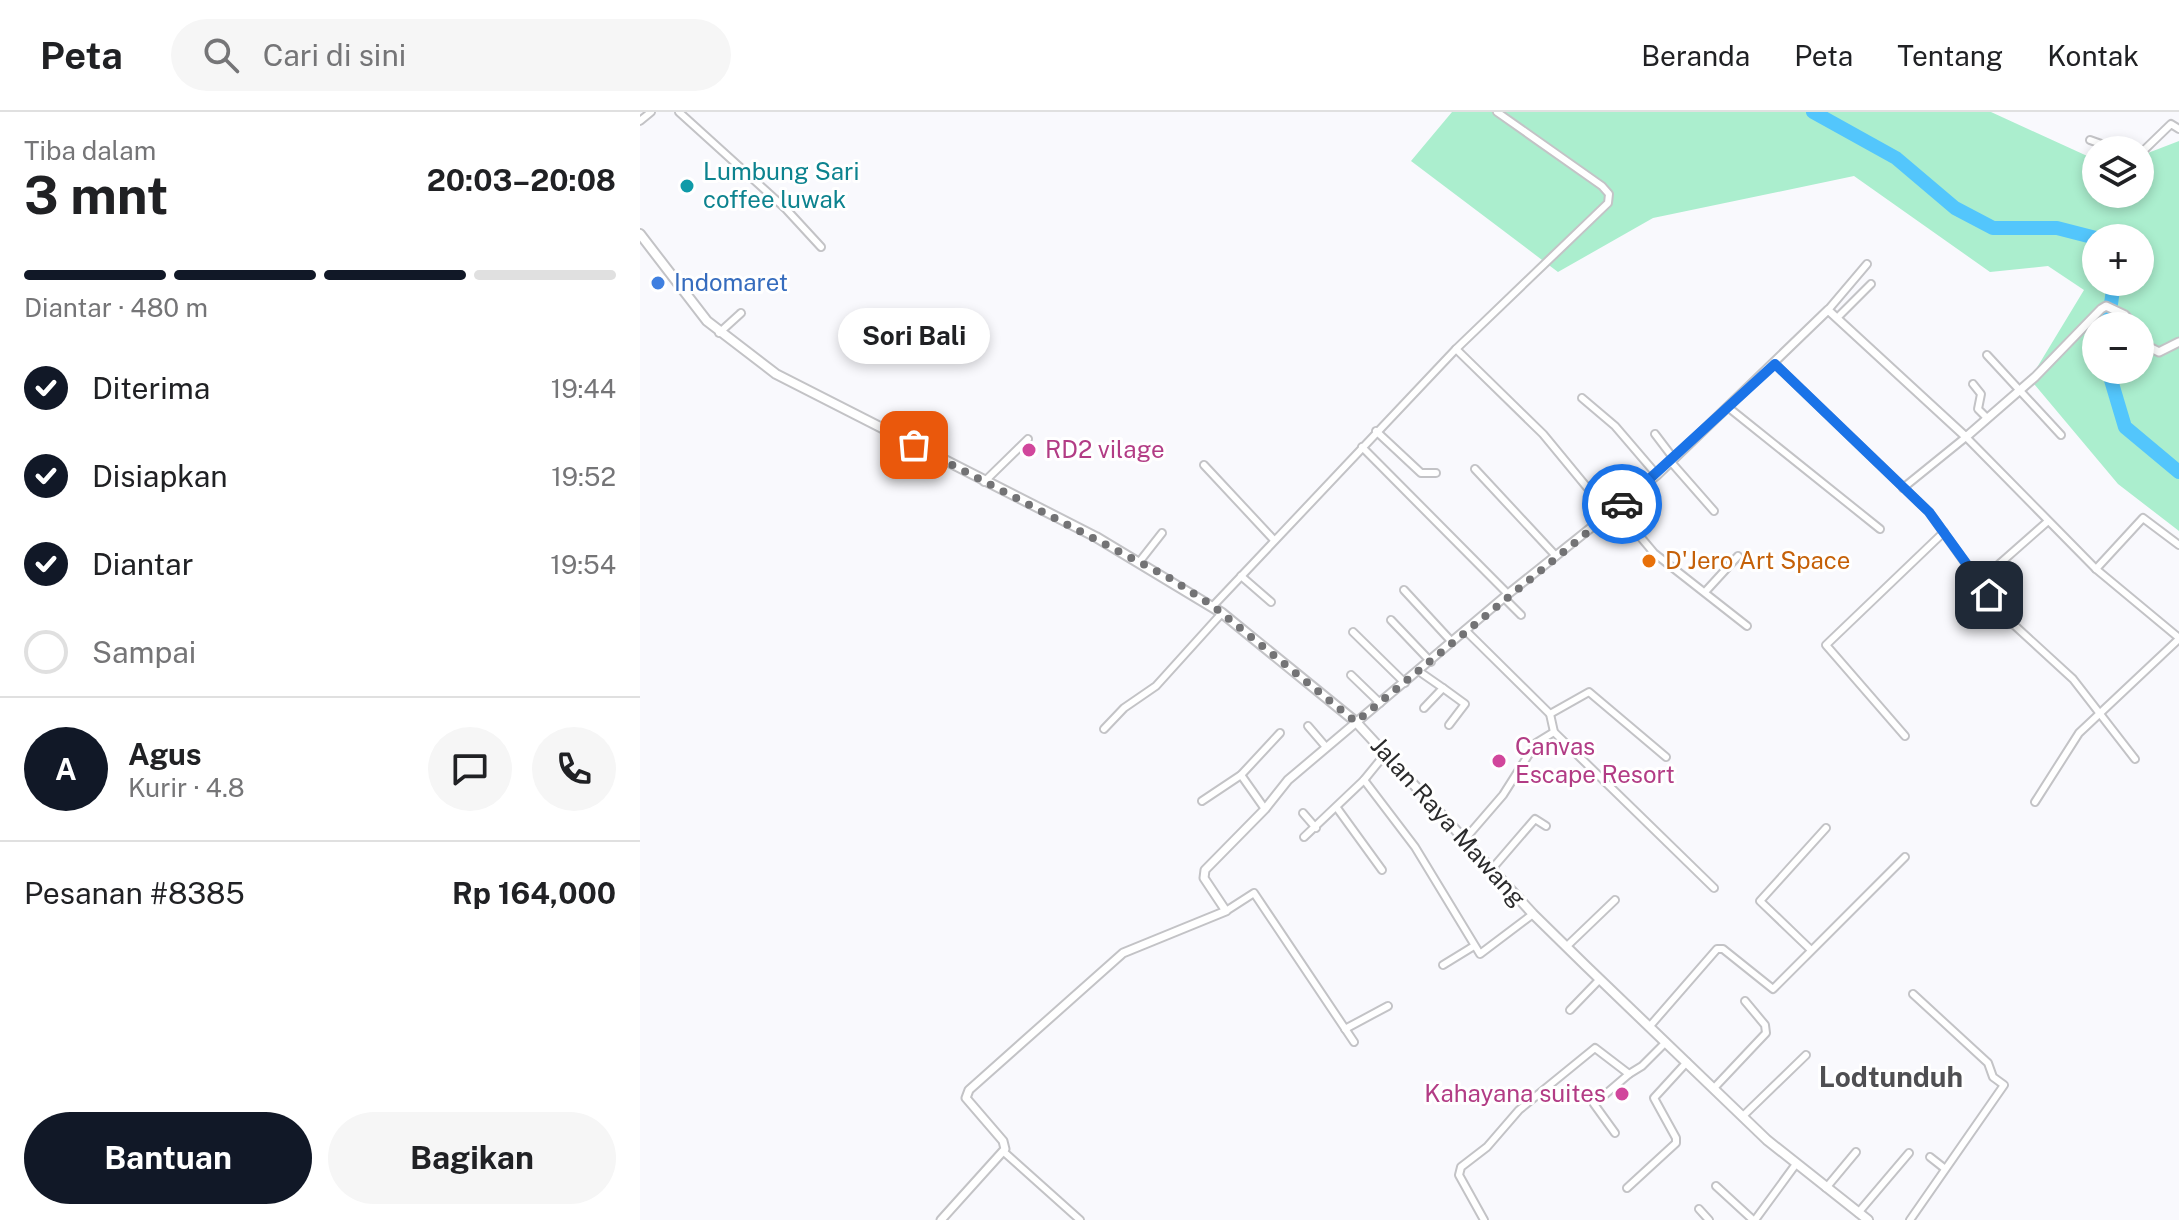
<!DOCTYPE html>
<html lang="id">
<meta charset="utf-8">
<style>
:root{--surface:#fff;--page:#f6f6f6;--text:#202124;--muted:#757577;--line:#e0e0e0;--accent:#111827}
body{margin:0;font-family:"Public Sans",sans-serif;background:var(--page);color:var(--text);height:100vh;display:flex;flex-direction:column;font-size:30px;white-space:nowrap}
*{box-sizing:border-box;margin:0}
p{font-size:26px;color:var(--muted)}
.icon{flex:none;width:44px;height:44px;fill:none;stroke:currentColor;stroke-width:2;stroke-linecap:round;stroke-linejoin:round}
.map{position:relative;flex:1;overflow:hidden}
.details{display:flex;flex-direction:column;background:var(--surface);width:640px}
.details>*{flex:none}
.tools{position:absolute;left:1442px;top:24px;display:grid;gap:16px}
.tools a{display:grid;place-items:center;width:72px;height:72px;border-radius:50%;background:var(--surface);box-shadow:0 4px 12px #0003;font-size:40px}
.pin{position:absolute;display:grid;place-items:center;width:68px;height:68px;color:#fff;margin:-34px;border-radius:16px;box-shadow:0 4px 12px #0006}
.courier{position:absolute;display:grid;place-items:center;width:80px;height:80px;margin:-40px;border:6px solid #1a73e8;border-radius:50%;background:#fff;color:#222;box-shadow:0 2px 10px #0007}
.bubble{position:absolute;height:56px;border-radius:28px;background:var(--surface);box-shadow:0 4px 12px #0003;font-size:26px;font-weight:700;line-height:56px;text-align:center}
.overview em{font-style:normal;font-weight:700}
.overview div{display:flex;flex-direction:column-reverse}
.overview{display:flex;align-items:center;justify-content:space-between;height:136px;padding:0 24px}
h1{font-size:52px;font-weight:700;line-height:60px}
.bar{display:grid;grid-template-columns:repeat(4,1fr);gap:12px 8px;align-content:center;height:96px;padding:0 24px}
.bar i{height:10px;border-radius:6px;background:var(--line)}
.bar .on{background:var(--accent)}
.bar p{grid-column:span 4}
.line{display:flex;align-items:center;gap:20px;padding:0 24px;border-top:2px solid var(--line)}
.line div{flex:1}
.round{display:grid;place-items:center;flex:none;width:84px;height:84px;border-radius:42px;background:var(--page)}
ol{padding:0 24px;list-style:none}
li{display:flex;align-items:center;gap:24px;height:88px}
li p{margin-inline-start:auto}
li .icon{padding:8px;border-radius:50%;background:var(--accent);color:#fff;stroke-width:4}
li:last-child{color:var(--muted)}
li i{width:44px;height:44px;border:4px solid var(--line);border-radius:50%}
.action{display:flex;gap:16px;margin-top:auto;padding:16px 24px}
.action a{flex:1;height:92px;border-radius:48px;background:var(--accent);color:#fff;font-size:32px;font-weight:700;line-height:92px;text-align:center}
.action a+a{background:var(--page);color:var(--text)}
header{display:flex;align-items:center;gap:48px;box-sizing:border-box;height:112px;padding:0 40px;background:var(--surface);border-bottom:2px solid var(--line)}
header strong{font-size:38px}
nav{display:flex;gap:44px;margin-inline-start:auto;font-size:28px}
.search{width:560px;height:72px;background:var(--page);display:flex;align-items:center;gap:20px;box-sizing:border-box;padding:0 28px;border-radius:44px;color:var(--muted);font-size:30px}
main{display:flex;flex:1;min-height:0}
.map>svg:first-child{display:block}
.green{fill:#abeece;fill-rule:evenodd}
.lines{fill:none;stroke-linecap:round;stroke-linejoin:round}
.river{stroke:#53c6fc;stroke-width:14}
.minor-casing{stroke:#c3c3c6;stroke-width:10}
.tertiary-casing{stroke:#c3c3c6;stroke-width:11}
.secondary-casing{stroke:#c3c3c6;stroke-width:12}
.minor{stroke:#fff;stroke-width:6}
.tertiary{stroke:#fff;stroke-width:7}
.secondary{stroke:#fff;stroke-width:8}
.done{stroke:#737375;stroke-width:8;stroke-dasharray:0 14.4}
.route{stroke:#1a73e8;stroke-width:10}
.culture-dot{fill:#0f9aa8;stroke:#fff;stroke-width:3}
.shop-dot{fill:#3f7fe0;stroke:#fff;stroke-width:3}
.hotel-dot{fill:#d1479c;stroke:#fff;stroke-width:3}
.food-dot{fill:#e8710a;stroke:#fff;stroke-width:3}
.labels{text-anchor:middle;stroke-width:6;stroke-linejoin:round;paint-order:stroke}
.culture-label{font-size:24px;fill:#0d838f;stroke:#fff;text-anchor:start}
.shop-label{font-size:24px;fill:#366cbe;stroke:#fff;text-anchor:start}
.hotel-label{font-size:24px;fill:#b23c85;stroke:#fff;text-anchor:start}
.food-label{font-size:24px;fill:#c56008;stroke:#fff;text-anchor:start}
.street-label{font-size:24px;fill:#2b2b2c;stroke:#fff}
.quarter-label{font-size:28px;font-weight:bold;fill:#4f4f52;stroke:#fff}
</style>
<header>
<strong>Peta</strong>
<div class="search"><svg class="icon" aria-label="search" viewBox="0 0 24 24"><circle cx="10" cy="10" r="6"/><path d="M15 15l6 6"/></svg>Cari di sini</div>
<nav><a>Beranda</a><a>Peta</a><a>Tentang</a><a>Kontak</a></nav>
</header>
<main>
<section class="details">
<div class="overview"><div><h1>3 mnt</h1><p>Tiba dalam</p></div><em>20:03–20:08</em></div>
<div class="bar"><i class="on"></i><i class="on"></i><i class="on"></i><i></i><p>Diantar · 480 m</p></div>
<ol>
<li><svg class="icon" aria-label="check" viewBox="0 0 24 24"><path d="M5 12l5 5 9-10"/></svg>Diterima<p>19:44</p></li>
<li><svg class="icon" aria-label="check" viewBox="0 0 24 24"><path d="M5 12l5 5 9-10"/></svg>Disiapkan<p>19:52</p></li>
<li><svg class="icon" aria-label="check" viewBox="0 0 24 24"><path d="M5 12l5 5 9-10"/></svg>Diantar<p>19:54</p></li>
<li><i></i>Sampai</li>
</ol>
<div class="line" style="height:144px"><b class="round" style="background:var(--accent);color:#fff">A</b><div><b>Agus</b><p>Kurir · 4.8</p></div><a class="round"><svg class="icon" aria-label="chat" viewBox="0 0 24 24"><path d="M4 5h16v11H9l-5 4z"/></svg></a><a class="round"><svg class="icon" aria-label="phone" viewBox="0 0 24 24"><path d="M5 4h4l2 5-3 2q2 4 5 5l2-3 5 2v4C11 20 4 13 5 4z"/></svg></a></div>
<div class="line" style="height:104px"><div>Pesanan #8385</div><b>Rp 164,000</b></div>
<div class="action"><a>Bantuan</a><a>Bagikan</a></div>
</section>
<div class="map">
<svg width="1539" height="1108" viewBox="0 0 1539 1108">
<rect width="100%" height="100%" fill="#f9f9fd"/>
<!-- green -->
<path class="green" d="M812,0H1351L1456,48V82H1500V44L1539,29V419L1478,372L1390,267L1444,178L1408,154L1350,160L1214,64L1013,106L918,160L771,49ZM1456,126H1500V170H1456ZM1456,214H1500V258H1456Z"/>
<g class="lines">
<!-- river -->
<g class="river">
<polyline points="1173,0 1256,46 1315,96 1353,116 1417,116 1456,126"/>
<polyline points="1468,214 1474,170"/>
<polyline points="1468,258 1485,315 1539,360"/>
</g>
<defs>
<g id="minor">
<polyline points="39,0 146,97 181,135"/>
<polyline points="0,9 11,0"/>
<polyline points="1450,28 1478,38"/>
<polyline points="1500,42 1531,12 1539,17"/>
<polyline points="1188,198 1227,152"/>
<polyline points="1199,204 1231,172"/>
<polyline points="79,221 101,201"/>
<polyline points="816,237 903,322 969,402"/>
<polyline points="1347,243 1421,323"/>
<polyline points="1135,252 1289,400 1361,501 1433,567 1495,647"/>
<polyline points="1333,272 1341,282 1338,297 1347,306"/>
<polyline points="942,286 975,314 1017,363"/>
<polyline points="1089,296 1240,417"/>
<polyline points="736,319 781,361 796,361"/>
<polyline points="1015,322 1034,347"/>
<polyline points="722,335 868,482"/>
<polyline points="1031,350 1074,399"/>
<polyline points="564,353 634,428"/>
<polyline points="835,357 916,444"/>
<polyline points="344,370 388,327"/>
<polyline points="1263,376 1326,325 1456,457 1539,526"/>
<polyline points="977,397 1014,441 1107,514"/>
<polyline points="500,449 522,421"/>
<polyline points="1456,457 1503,406 1539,433"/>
<polyline points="601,464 631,490"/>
<polyline points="1340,469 1407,410"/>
<polyline points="764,478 811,529"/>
<polyline points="1065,480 1098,444"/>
<polyline points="864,486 881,503"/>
<polyline points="573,494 816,237 968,91 969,82 962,74 857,0"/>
<polyline points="751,508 791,550"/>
<polyline points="825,518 910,602 914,620 1074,776"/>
<polyline points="713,520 765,571"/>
<polyline points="780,560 803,576 784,596"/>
<polyline points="711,563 740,591"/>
<polyline points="803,576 825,592 809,613"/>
<polyline points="910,602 949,580 1026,645"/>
<polyline points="668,614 686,635"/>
<polyline points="464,617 484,596 516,574 582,501"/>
<polyline points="1265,624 1186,533 1304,420"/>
<polyline points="601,663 625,697"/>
<polyline points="724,668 775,735 840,842 893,802"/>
<polyline points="562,689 601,663 640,621"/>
<polyline points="1395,690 1439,621 1539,527"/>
<polyline points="697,696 742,758"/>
<polyline points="663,701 676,716"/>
<polyline points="664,725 724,668 746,641"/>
<polyline points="825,727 863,683 896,631 914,620"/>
<polyline points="851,758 895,707 906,714"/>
<polyline points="586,799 614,781 714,930"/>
<polyline points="926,835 975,788"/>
<polyline points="1170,837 1120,789 1186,716"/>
<polyline points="803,853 834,834"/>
<polyline points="930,898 960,867"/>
<polyline points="1010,914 1077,837 1083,837 1133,877 1265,745"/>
<polyline points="705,917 748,894"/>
<polyline points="1075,975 1126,921 1125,913 1105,889"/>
<polyline points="1104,1003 1166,943"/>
<polyline points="975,1021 954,992 989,962"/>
<polyline points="364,1040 440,1108"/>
<polyline points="1290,1045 1304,1056"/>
<polyline points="1076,1074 1113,1108"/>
<polyline points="987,1076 1036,1031 1036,1026 1014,986 1047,950"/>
<polyline points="1186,1076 1216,1040"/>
<polyline points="1059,1097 1069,1108"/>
<polyline points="1218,1101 1269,1041"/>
<polyline points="844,1108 819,1063 821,1055 847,1035 879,998 955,936 989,962 1002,954 1026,930"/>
<polyline points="1115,1108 1156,1052"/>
<polyline points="1270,1108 1364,973 1353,965 1348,951 1273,882"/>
</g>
<g id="tertiary">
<polyline points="1500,225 1503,232 1519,240 1539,230"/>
<polyline points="301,1108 365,1037 363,1029 326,986 329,978 483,841 586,799 564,766 565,758 625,697 648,668 868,482 1017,363 1188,198 1326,325 1395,265 1461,197 1466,194 1485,203 1495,214"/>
</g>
<polyline id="secondary" points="0,122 67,209 136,262 456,425 582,501 716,610 893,802 945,853 1127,1028 1228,1108"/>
</defs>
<!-- minor casing -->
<use href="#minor" class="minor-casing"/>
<!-- tertiary casing -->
<use href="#tertiary" class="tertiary-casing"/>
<!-- secondary casing -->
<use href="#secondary" class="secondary-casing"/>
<!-- minor -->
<use href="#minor" class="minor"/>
<!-- tertiary -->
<use href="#tertiary" class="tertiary"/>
<!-- secondary -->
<use href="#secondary" class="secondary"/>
</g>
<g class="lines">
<!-- done -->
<polyline class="done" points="274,333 528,465 573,494 716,610 982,392"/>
<!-- route -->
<polyline class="route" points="982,392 1135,252 1289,400 1349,483"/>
</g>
<!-- markers -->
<circle class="culture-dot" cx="47" cy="74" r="8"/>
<circle class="shop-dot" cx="18" cy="171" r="8"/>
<g class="hotel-dot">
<circle cx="389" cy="338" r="8"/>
<circle cx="859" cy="649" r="8"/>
<circle cx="982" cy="982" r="8"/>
</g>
<circle class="food-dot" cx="1009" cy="449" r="8"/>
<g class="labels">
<!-- culture labels -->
<g class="culture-label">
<text x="63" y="68">Lumbung Sari<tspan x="63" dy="28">coffee luwak</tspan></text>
</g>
<!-- shop labels -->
<g class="shop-label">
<text x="34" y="179">Indomaret</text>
</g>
<!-- hotel labels -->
<g class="hotel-label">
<text x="405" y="346">RD2 vilage</text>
<text x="875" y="643">Canvas<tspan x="875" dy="28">Escape Resort</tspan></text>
<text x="966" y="990" text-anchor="end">Kahayana suites</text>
</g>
<!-- food labels -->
<g class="food-label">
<text x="1025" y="457">D'Jero Art Space</text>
</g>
<!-- street labels -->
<g class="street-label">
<text transform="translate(808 710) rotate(48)" y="8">Jalan Raya Mawang</text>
</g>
<!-- quarter labels -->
<g class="quarter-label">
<text x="1251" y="975">Lodtunduh</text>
</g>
</g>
</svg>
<div class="tools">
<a><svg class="icon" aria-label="layers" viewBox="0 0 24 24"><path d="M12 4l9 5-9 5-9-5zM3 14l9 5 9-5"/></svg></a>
<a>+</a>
<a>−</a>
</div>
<div class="pin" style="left:274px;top:333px;background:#ea580c"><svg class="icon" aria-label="bag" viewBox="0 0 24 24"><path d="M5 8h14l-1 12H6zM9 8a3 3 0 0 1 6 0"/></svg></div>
<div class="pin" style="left:1349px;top:483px;background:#1f2937"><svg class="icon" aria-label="home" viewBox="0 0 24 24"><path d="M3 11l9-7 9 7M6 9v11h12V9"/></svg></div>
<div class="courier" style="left:982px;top:392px"><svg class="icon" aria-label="car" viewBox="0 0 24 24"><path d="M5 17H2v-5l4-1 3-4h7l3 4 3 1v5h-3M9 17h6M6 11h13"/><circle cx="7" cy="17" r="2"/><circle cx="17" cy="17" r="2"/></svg></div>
<div class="bubble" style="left:198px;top:196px;width:152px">Sori Bali</div>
</div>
</main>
